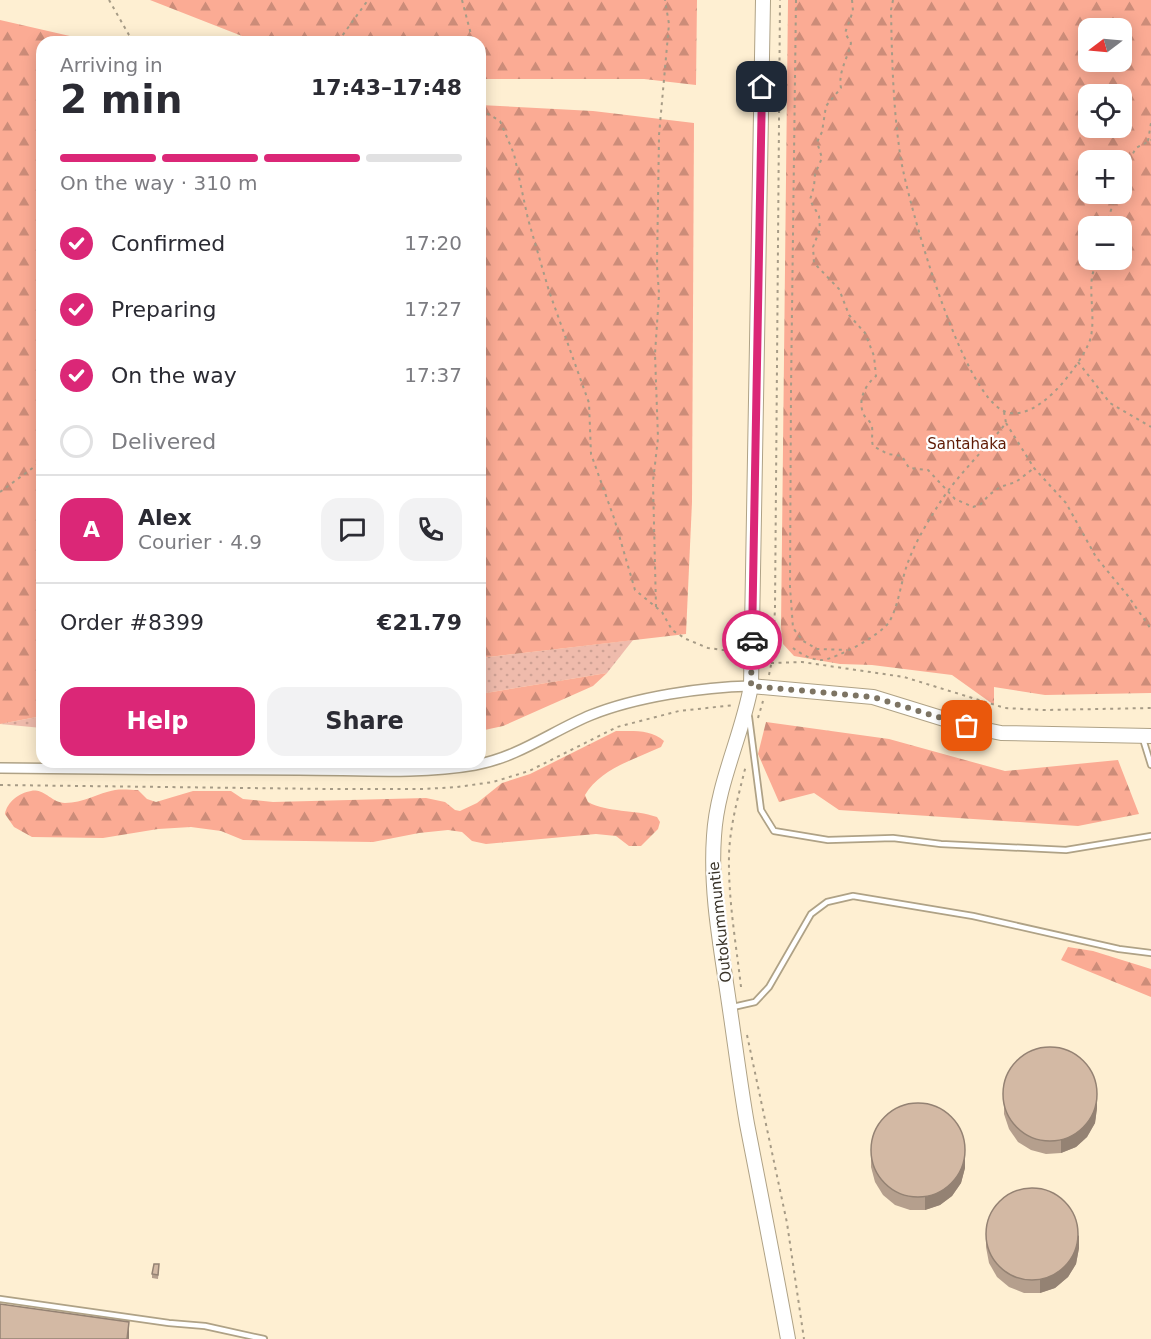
<!DOCTYPE html>
<meta charset="utf-8">
<style>
:root{--surface:#fff;--page:#f2f2f3;--text:#2b2b33;--muted:#7c7c81;--line:#e1e1e2;--accent:#db2777}
body{margin:0;font-family:"DejaVu Sans",sans-serif;background:var(--page);color:var(--text);height:100vh;display:flex;flex-direction:column;font-size:22px;white-space:nowrap}
*{box-sizing:border-box;margin:0}
p{font-size:20px;color:var(--muted)}
.icon{flex:none;width:33px;height:33px;fill:none;stroke:currentColor;stroke-width:2;stroke-linecap:round;stroke-linejoin:round}
.map{position:relative;flex:1;overflow:hidden}
.sheet{position:absolute;left:36px;top:36px;width:450px;height:732px;display:flex;flex-direction:column;background:var(--surface);border-radius:18px;box-shadow:0 3px 15px #0003}
.sheet>*{flex:none}
.needle{width:39px;rotate:254deg}
.buttons{position:absolute;left:1078px;top:18px;display:grid;gap:12px}
.buttons a{display:grid;place-items:center;width:54px;height:54px;border-radius:12px;background:var(--surface);box-shadow:0 3px 15px #0003;font-size:30px}
.pin{position:absolute;display:grid;place-items:center;width:51px;height:51px;color:#fff;margin:-26px;border-radius:12px;box-shadow:0 3px 9px #0006}
.courier{position:absolute;display:grid;place-items:center;width:60px;height:60px;margin:-30px;border:4px solid #db2777;border-radius:50%;background:#fff;color:#222;box-shadow:0 2px 8px #0007}
.overview em{font-style:normal;font-weight:800}
.overview div{display:flex;flex-direction:column-reverse}
.overview{display:flex;align-items:center;justify-content:space-between;height:102px;padding:0 24px}
h1{font-size:39px;font-weight:800;line-height:45px}
.bar{display:grid;grid-template-columns:repeat(4,1fr);gap:9px 6px;align-content:center;height:72px;padding:0 24px}
.bar i{height:8px;border-radius:4px;background:var(--line)}
.bar .current{background:var(--accent)}
.bar p{grid-column:span 4}
.line{display:flex;align-items:center;gap:15px;padding:0 24px;border-top:2px solid var(--line)}
.line div{flex:1}
.round{display:grid;place-items:center;flex:none;width:63px;height:63px;border-radius:18px;background:var(--page)}
ol{padding:0 24px;list-style:none}
li{display:flex;align-items:center;gap:18px;height:66px}
li p{margin-inline-start:auto}
li .icon{padding:6px;border-radius:50%;background:var(--accent);color:#fff;stroke-width:4}
li:last-child{color:var(--muted)}
li i{width:33px;height:33px;border:3px solid var(--line);border-radius:50%}
.button{display:flex;gap:12px;margin-top:auto;padding:12px 24px}
.button a{flex:1;height:69px;border-radius:18px;background:var(--accent);color:#fff;font-size:24px;font-weight:800;line-height:69px;text-align:center}
.button a+a{background:var(--page);color:var(--text)}
.map>svg:first-child{display:block}
.grass{fill:url(#grass-dots)}
.forest{fill:url(#forest-firs);fill-rule:evenodd}
.lines{fill:none;stroke-linecap:round;stroke-linejoin:round}
.lane-casing{stroke:#afa286;stroke-width:8}
.street-casing{stroke:#afa286;stroke-width:12}
.secondary-casing{stroke:#afa286;stroke-width:16}
.path{stroke:#a69b86;stroke-width:2;stroke-dasharray:3 4.5;stroke-linecap:butt}
.lane{stroke:#fff;stroke-width:4.5}
.street{stroke:#fff;stroke-width:9}
.secondary{stroke:#fff;stroke-width:14}
.wall{fill:#b59f8d}
.shaded-wall{fill:#948273}
.building{fill:#d3b9a4;stroke:#948273;stroke-width:1.5}
.done{stroke:#7d7463;stroke-width:6;stroke-dasharray:0 10.8}
.route{stroke:#db2777;stroke-width:8}
.labels{text-anchor:middle;stroke-width:4.5;stroke-linejoin:round;paint-order:stroke}
.park-label{font-size:15px;fill:#5f1b05;stroke:#fefefe}
.street-label{font-size:15px;fill:#383227;stroke:#fefefe}
</style>
<div class="map">
<svg width="1151" height="1339" viewBox="0 0 1151 1339">
<defs>
<pattern id="grass-dots" width="8" height="8" patternUnits="userSpaceOnUse" patternTransform="scale(1.5)"><rect width="8" height="8" fill="#efbbac"/><path d="M2 2h.1M6 6h.1" fill="none" stroke="#cea194" stroke-width="1.8" stroke-linecap="round"/></pattern>
<pattern id="forest-firs" width="22" height="20" patternUnits="userSpaceOnUse" patternTransform="scale(1.5)"><rect width="22" height="20" fill="#fbab94"/><path d="M5 1l3.5 6h-7zM16 11l3.5 6h-7z" fill="#cc8c79"/></pattern>
</defs>
<rect width="100%" height="100%" fill="#feefd2"/>
<!-- grass -->
<g class="grass">
<polygon points="633,640 607,673 480,694 480,658"/>
<polygon points="42,716 42,728 0,724"/>
</g>
<!-- forest -->
<g class="forest">
<polygon points="150,0 697,0 696,85 644,79 480,79 480,42 257,42"/>
<path d="M788,0H1151V693L1045,695L994,687V705L952,675L872,665L840,664L794,656L783,644L781,628ZM1122,28V62H1089V28ZM1122,94V128H1089V94ZM1089,160H1122V194H1089ZM1122,226V260H1089V226Z"/>
<polygon points="0,20 96,42 42,42 42,716 0,724"/>
<polygon points="480,105 593,111 694,123 692,502 686,634 480,658"/>
<polygon points="607,673 593,686 503,726 480,731 480,694"/>
<polygon points="766,722 889,739 1005,771 1118,760 1139,814 1078,826 839,810 814,793 779,802 758,754"/>
<path d="M616,731C633,731 651,729 664,741L661,747C635,759 600,769 585,795L588,802C608,813 634,809 657,817L660,822L658,829L641,846H629L616,836L596,834L486,844L472,841L462,832L448,830L419,833L373,842L243,840L221,831L191,827L158,829L103,838L32,837L14,827L5,814C7,802 19,793 31,791C45,788 51,803 65,803C83,803 98,793 115,790C122,789 131,790 138,790L147,799L156,802L193,791H231L243,799L273,802L426,798L445,802L455,810L460,811L477,803L502,783L530,774Z"/>
<polygon points="1068,947 1093,951 1151,969 1151,997 1061,960"/>
</g>
<g class="lines">
<defs>
<g id="lane">
<polyline points="749,717 761,810 774,831 828,840 893,838 941,844 1066,850 1151,836"/>
<polyline points="1143,739 1151,765"/>
<polyline points="733,1007 755,1002 769,987 811,914 827,902 853,896 973,916 1119,949 1151,953"/>
<polyline points="0,1299 169,1323 205,1326 264,1339"/>
</g>
<path id="street" d="M0,768C100,769 199,770 299,770C357,770 418,775 475,765C519,757 552,731 591,715C636,697 702,687 751,686"/>
<g id="secondary">
<path d="M763,0L751,686C742,736 717,784 714,836C710,892 721,947 729,1003C735,1043 740,1084 747,1124C761,1196 775,1267 788,1339"/>
<polyline points="751,686 873,697 967,726 1001,733 1151,736"/>
</g>
</defs>
<!-- lane casing -->
<use href="#lane" class="lane-casing"/>
<!-- street casing -->
<use href="#street" class="street-casing"/>
<!-- secondary casing -->
<use href="#secondary" class="secondary-casing"/>
<!-- path -->
<g class="path">
<polyline points="109,0 129,35 136,42"/>
<polyline points="462,0 473,42"/>
<polyline points="796,0 791,390 790,587 793,628 803,641 817,649 847,650"/>
<path d="M852,0L853,11L845,33L851,43C847,60 838,72 841,88L826,106L822,132L817,142L822,158L815,174L814,186L810,200L819,216L820,229L813,247L814,263L839,289L849,315L865,333L874,356L876,376C865,385 857,401 864,415C866,419 871,421 872,427C873,434 871,439 873,446L888,454L902,456L909,468L928,470L955,499L973,507L981,504L989,495L1000,487L1016,482L1034,468"/>
<path d="M893,0L891,10C892,60 893,110 901,160C909,205 962,397 1006,412C1038,422 1076,370 1088,345C1097,327 1089,297 1092,277C1093,271 1096,265 1097,260"/>
<polyline points="340,42 342,36 368,0"/>
<polyline points="480,69 480,82"/>
<polyline points="480,102 481,110 500,121 514,154 528,219 549,291 589,403 591,454 614,518 635,590 662,612 672,630 686,639 708,648 730,651 738,654"/>
<polyline points="1148,141 1151,123"/>
<polyline points="1122,173 1136,148 1151,140"/>
<polyline points="1106,226 1116,194"/>
<polyline points="1078,362 1110,403 1151,427"/>
<polyline points="1006,423 1034,468 1066,503 1096,557 1128,596 1151,629"/>
<polyline points="0,492 42,461"/>
<polyline points="656,607 653,482 658,438 655,354 659,294 657,266 659,135 669,24 665,0"/>
<path d="M793,648C801,654 811,660 822,660C836,659 881,635 889,622C898,608 901,582 907,565C914,544 927,523 939,504C958,474 984,451 1006,423L1004,412"/>
<polyline points="771,663 802,662 904,677 1005,708 1045,710 1151,708"/>
<polyline points="769,675 773,655 775,607 780,0"/>
<polyline points="758,718 763,701"/>
<polyline points="0,785 329,789 424,789 457,787 493,782 529,771 617,727 679,711 735,705"/>
<path d="M741,987C736,943 728,899 729,855C730,824 739,794 746,765"/>
<polyline points="747,1035 787,1223 804,1339"/>
</g>
<!-- lane -->
<use href="#lane" class="lane"/>
<!-- street -->
<use href="#street" class="street"/>
<!-- secondary -->
<use href="#secondary" class="secondary"/>
</g>
<!-- wall -->
<g class="wall">
<polygon points="1004,1086 1097,1108 1095,1123 1087,1137 1076,1147 1061,1153 1046,1154 1031,1150 1018,1142 1009,1129 1004,1114"/>
<polygon points="871,1153 965,1168 961,1183 952,1196 940,1205 925,1210 910,1210 895,1205 883,1195 875,1182 871,1167"/>
<polygon points="986,1234 1079,1248 1076,1264 1068,1277 1055,1288 1040,1293 1024,1293 1009,1287 997,1277 989,1263 986,1247"/>
<polygon points="159,1268 158,1279 152,1278 152,1274"/>
</g>
<!-- shaded-wall -->
<g class="shaded-wall">
<polygon points="1097,1095 1097,1108 1095,1123 1087,1137 1076,1147 1061,1153 1061,1140"/>
<polygon points="965,1155 965,1168 961,1183 952,1196 940,1205 925,1210 925,1197"/>
<polygon points="1079,1235 1079,1248 1076,1264 1068,1277 1055,1288 1040,1293 1040,1280"/>
<polygon points="129,1322 129,1339 127,1339"/>
</g>
<!-- building -->
<g class="building">
<circle cx="1050" cy="1094" r="47"/>
<circle cx="918" cy="1150" r="47"/>
<circle cx="1032" cy="1234" r="46"/>
<polygon points="154,1264 159,1264 158,1275 152,1274"/>
<polygon points="0,1304 129,1322 127,1339 0,1339"/>
</g>
<g class="lines">
<!-- done -->
<polyline class="done" points="752,640 751,686 873,697 967,726"/>
<!-- route -->
<polyline class="route" points="752,640 762,87"/>
</g>
<g class="labels">
<!-- park labels -->
<g class="park-label">
<text x="967" y="449">Santahaka</text>
</g>
<!-- street labels -->
<g class="street-label">
<text transform="translate(720 922) rotate(-96)" y="5">Outokummuntie</text>
</g>
</g>
</svg>
<div class="buttons">
<a><svg class="needle" viewBox="-14 -14 28 28"><path d="M0-13l5 13h-10z" fill="#e53935"/><path d="M0 13l5-13h-10z" fill="#7c7c81"/></svg></a>
<a><svg class="icon" aria-label="locate" viewBox="0 0 24 24"><circle cx="12" cy="12" r="6"/><path d="M12 2v4M12 18v4M2 12h4M18 12h4"/></svg></a>
<a>+</a>
<a>−</a>
</div>
<div class="pin" style="left:967px;top:726px;background:#ea580c"><svg class="icon" aria-label="bag" viewBox="0 0 24 24"><path d="M5 8h14l-1 12H6zM9 8a3 3 0 0 1 6 0"/></svg></div>
<div class="pin" style="left:762px;top:87px;background:#1f2937"><svg class="icon" aria-label="home" viewBox="0 0 24 24"><path d="M3 11l9-7 9 7M6 9v11h12V9"/></svg></div>
<div class="courier" style="left:752px;top:640px"><svg class="icon" aria-label="car" viewBox="0 0 24 24"><path d="M5 17H2v-5l4-1 3-4h7l3 4 3 1v5h-3M9 17h6M6 11h13"/><circle cx="7" cy="17" r="2"/><circle cx="17" cy="17" r="2"/></svg></div>
<section class="sheet">
<div class="overview"><div><h1>2 min</h1><p>Arriving in</p></div><em>17:43–17:48</em></div>
<div class="bar"><i class="current"></i><i class="current"></i><i class="current"></i><i></i><p>On the way · 310 m</p></div>
<ol>
<li><svg class="icon" aria-label="check" viewBox="0 0 24 24"><path d="M5 12l5 5 9-10"/></svg>Confirmed<p>17:20</p></li>
<li><svg class="icon" aria-label="check" viewBox="0 0 24 24"><path d="M5 12l5 5 9-10"/></svg>Preparing<p>17:27</p></li>
<li><svg class="icon" aria-label="check" viewBox="0 0 24 24"><path d="M5 12l5 5 9-10"/></svg>On the way<p>17:37</p></li>
<li><i></i>Delivered</li>
</ol>
<div class="line" style="height:108px"><b class="round" style="background:var(--accent);color:#fff">A</b><div><b>Alex</b><p>Courier · 4.9</p></div><a class="round"><svg class="icon" aria-label="chat" viewBox="0 0 24 24"><path d="M4 5h16v11H9l-5 4z"/></svg></a><a class="round"><svg class="icon" aria-label="phone" viewBox="0 0 24 24"><path d="M5 4h4l2 5-3 2q2 4 5 5l2-3 5 2v4C11 20 4 13 5 4z"/></svg></a></div>
<div class="line" style="height:78px"><div>Order #8399</div><b>€21.79</b></div>
<div class="button"><a>Help</a><a>Share</a></div>
</section>
</div>
